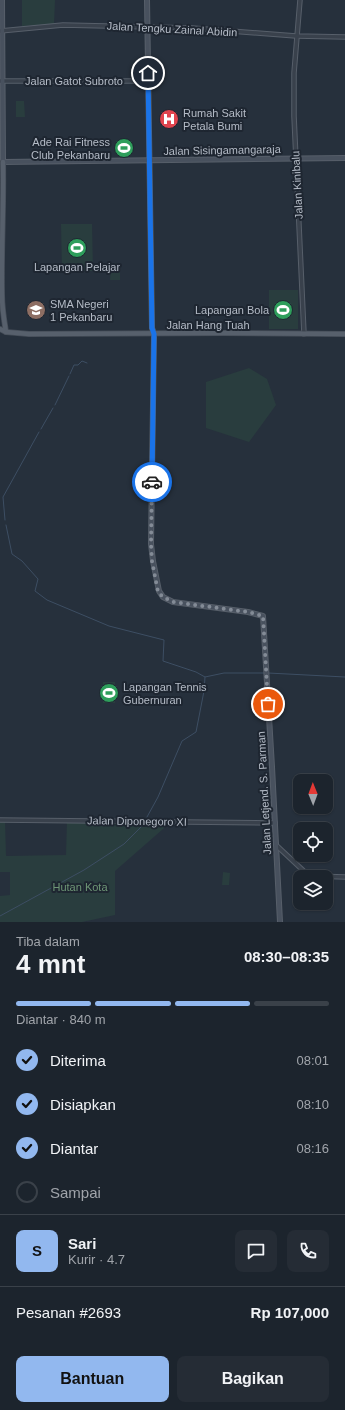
<!DOCTYPE html>
<html lang="id">
<meta charset="utf-8">
<style>
:root{--surface:#1c242d;--page:#252c35;--text:#f1f3f6;--muted:#a0a4aa;--line:#3a4149;--accent:#92b8ef}
body{margin:0;font-family:Helvetica,sans-serif;background:var(--page);color:var(--text);height:100vh;display:flex;flex-direction:column;font-size:15px;white-space:nowrap}
*{box-sizing:border-box;margin:0}
p{font-size:13px;color:var(--muted)}
.icon{flex:none;width:22px;height:22px;fill:none;stroke:currentColor;stroke-width:2;stroke-linecap:round;stroke-linejoin:round}
.map{position:relative;height:922px;overflow:hidden}
.details{display:flex;flex-direction:column;background:var(--surface);flex:1}
.details>*{flex:none}
.needle{width:26px;rotate:359deg}
.controls{position:absolute;left:293px;top:774px;display:grid;gap:8px}
.controls a{display:grid;place-items:center;width:40px;height:40px;border-radius:8px;background:var(--surface);box-shadow:0 1px 3px #0004,0 0 0 1px var(--line);font-size:20px}
.pin{position:absolute;display:grid;place-items:center;width:34px;height:34px;color:#fff;margin:-17px;border:2px solid #fff;border-radius:50%;box-shadow:0 1px 4px #0007}
.courier{position:absolute;display:grid;place-items:center;width:40px;height:40px;margin:-20px;border:3px solid #1a73e8;border-radius:50%;background:#fff;color:#222;box-shadow:0 1px 5px #0007}
.overview em{font-style:normal;font-weight:800}
.overview div{display:flex;flex-direction:column-reverse}
.overview{display:flex;align-items:center;justify-content:space-between;height:68px;padding:0 16px}
h1{font-size:26px;font-weight:800;line-height:30px}
.bar{display:grid;grid-template-columns:repeat(4,1fr);gap:6px 4px;align-content:center;height:48px;padding:0 16px}
.bar i{height:5px;border-radius:3px;background:var(--line)}
.bar .active{background:var(--accent)}
.bar p{grid-column:span 4}
.line{display:flex;align-items:center;gap:10px;padding:0 16px;border-top:1px solid var(--line)}
.line div{flex:1}
.round{display:grid;place-items:center;flex:none;width:42px;height:42px;border-radius:8px;background:var(--page)}
ol{padding:0 16px;list-style:none}
li{display:flex;align-items:center;gap:12px;height:44px}
li p{margin-inline-start:auto}
li .icon{padding:4px;border-radius:50%;background:var(--accent);color:#111;stroke-width:4}
li:last-child{color:var(--muted)}
li i{width:22px;height:22px;border:2px solid var(--line);border-radius:50%}
.button{display:flex;gap:8px;margin-top:auto;padding:8px 16px}
.button a{flex:1;height:46px;border-radius:8px;background:var(--accent);color:#111;font-size:16px;font-weight:800;line-height:46px;text-align:center}
.button a+a{background:var(--page);color:var(--text)}
.map>svg:first-child{display:block}
.green{fill:#293d3e}
.lines{fill:none;stroke-linecap:round;stroke-linejoin:round}
.stream{stroke:#3d4e63;stroke-width:1}
.tertiary-casing{stroke:#575f6a;stroke-width:5.5}
.secondary-casing{stroke:#575f6a;stroke-width:6}
.primary-casing{stroke:#454d58;stroke-width:6}
.tertiary{stroke:#39414c;stroke-width:3.5}
.secondary{stroke:#48515e;stroke-width:4}
.primary{stroke:#57606c;stroke-width:4.5}
.done{stroke:#838b96;stroke-width:4;stroke-dasharray:0 7.2}
.route{stroke:#1a73e8;stroke-width:5}
.labels{text-anchor:middle;stroke-width:4;stroke-linejoin:round;paint-order:stroke}
.street-label{font-size:11px;fill:#b5bcc7;stroke:#1e2631}
.poi-label{font-size:11px;fill:#b5bcc7;stroke:#1e2631;text-anchor:start}
.park-label{font-size:11px;fill:#6e9676;stroke:#1e2631}
</style>
<div class="map">
<svg width="345" height="922" viewBox="0 0 345 922">
<rect width="100%" height="100%" fill="#26303c"/>
<!-- green -->
<g class="green">
<polygon points="22,0 55,0 54,24 22,26"/>
<polygon points="16,101 24,101 25,117 16,117"/>
<polygon points="61,224 92,224 93,271 62,271"/>
<polygon points="111,263 120,263 120,280 110,280"/>
<rect x="269" y="290" width="29" height="39"/>
<polygon points="249,368 267,379 276,405 249,442 206,428 206,382"/>
<rect x="103" y="682" width="12" height="21"/>
<polygon points="0,820 5,820 6,856 66,855 67,820 171,822 115,871 115,915 82,922 0,922 0,896 10,895 10,872 0,872"/>
<polygon points="223,872 230,873 229,885 222,885"/>
</g>
<g class="lines">
<!-- stream -->
<g class="stream">
<polyline points="70,374 74,365 78,365 82,361 87,363"/>
<polyline points="55,405 69,376"/>
<polyline points="41,429 53,408"/>
<polyline points="5,520 3,497 39,432"/>
<polyline points="6,525 12,554 22,561 38,579 35,591 47,600 109,626 164,640 163,661 196,672 205,677 224,673 264,673"/>
<polyline points="268,673 345,677"/>
<polyline points="147,817 158,797 182,741 196,732 204,691 205,677"/>
<polyline points="0,916 84,870 124,844 143,825"/>
</g>
<defs>
<g id="tertiary">
<polyline points="300,0 294,73 294,116 304,334"/>
<polyline points="0,31 63,25 192,28 296,36 345,37"/>
<polyline points="0,81 148,81"/>
<polyline points="0,820 275,823"/>
<polyline points="276,845 308,875 314,876 345,877"/>
</g>
<g id="secondary">
<polyline points="2,0 3,162 345,158"/>
<polyline points="147,0 152,328 154,334 151,544 153,561 159,591 163,597 173,602 248,612 263,616 272,767 280,922"/>
</g>
<g id="primary">
<path d="M3,162C4,207 1,251 2,295C2,307 4,320 6,332"/>
<polyline points="0,329 6,332 29,334 222,333 345,334"/>
</g>
</defs>
<!-- tertiary casing -->
<use href="#tertiary" class="tertiary-casing"/>
<!-- secondary casing -->
<use href="#secondary" class="secondary-casing"/>
<!-- primary casing -->
<use href="#primary" class="primary-casing"/>
<!-- tertiary -->
<use href="#tertiary" class="tertiary"/>
<!-- secondary -->
<use href="#secondary" class="secondary"/>
<!-- primary -->
<use href="#primary" class="primary"/>
</g>
<g class="lines">
<!-- done -->
<polyline class="done" points="152,482 151,544 152,561 158,592 163,597 173,602 248,612 263,616 268,704"/>
<!-- route -->
<polyline class="route" points="148,73 152,328 154,334 152,482"/>
</g>
<!-- icons -->
<defs>
<symbol id="hospital-disc" viewBox="-11 -11 22 22"><circle r="9.5" fill="#e0444e" stroke="#1e2631"/><path d="M-5-5h3v3.5h4V-5h3V5h-3V1.5h-4V5h-3Z" fill="#fff"/></symbol>
<symbol id="stadium-disc" viewBox="-11 -11 22 22"><circle r="9.5" fill="#2e9e5b" stroke="#1e2631"/><path d="M0-5a6.5 5 0 1 0 0 10a6.5 5 0 1 0 0-10ZM-3.5-1.8h7v3.6h-7Z" fill="#fff"/></symbol>
<symbol id="school-disc" viewBox="-11 -11 22 22"><circle r="9.5" fill="#8d6e63" stroke="#1e2631"/><path d="M0-5L7-2L0 1L-7-2ZM-4 1L0 2.5L4 1V4Q0 6-4 4Z" fill="#fff"/></symbol>
</defs>
<g fill-rule="evenodd">
<use href="#hospital-disc" x="158" y="108" width="22" height="22"/>
<use href="#stadium-disc" x="113" y="137" width="22" height="22"/>
<use href="#stadium-disc" x="66" y="237" width="22" height="22"/>
<use href="#school-disc" x="25" y="299" width="22" height="22"/>
<use href="#stadium-disc" x="272" y="299" width="22" height="22"/>
<use href="#stadium-disc" x="98" y="682" width="22" height="22"/>
</g>
<g class="labels">
<!-- street labels -->
<g class="street-label">
<text transform="translate(172 29) rotate(3)" y="4">Jalan Tengku Zainal Abidin</text>
<text x="74" y="85">Jalan Gatot Subroto</text>
<text transform="translate(222 150) rotate(-1)" y="4">Jalan Sisingamangaraja</text>
<text transform="translate(297 185) rotate(-93)" y="4">Jalan Kinibalu</text>
<text x="208" y="329">Jalan Hang Tuah</text>
<text transform="translate(264 793) rotate(-93)" y="4">Jalan Letjend. S. Parman</text>
<text transform="translate(137 821) rotate(1)" y="4">Jalan Diponegoro XI</text>
</g>
<!-- poi labels -->
<g class="poi-label">
<text x="183" y="117">Rumah Sakit<tspan x="183" dy="13">Petala Bumi</tspan></text>
<text x="110" y="146" text-anchor="end">Ade Rai Fitness<tspan x="110" dy="13">Club Pekanbaru</tspan></text>
<text x="77" y="271" text-anchor="middle">Lapangan Pelajar</text>
<text x="50" y="308">SMA Negeri<tspan x="50" dy="13">1 Pekanbaru</tspan></text>
<text x="269" y="314" text-anchor="end">Lapangan Bola</text>
<text x="123" y="691">Lapangan Tennis<tspan x="123" dy="13">Gubernuran</tspan></text>
</g>
<!-- park labels -->
<g class="park-label">
<text x="80" y="891">Hutan Kota</text>
</g>
</g>
</svg>
<div class="controls">
<a><svg class="needle" viewBox="-14 -14 28 28"><path d="M0-13l5 13h-10z" fill="#e53935"/><path d="M0 13l5-13h-10z" fill="#a0a4aa"/></svg></a>
<a><svg class="icon" aria-label="locate" viewBox="0 0 24 24"><circle cx="12" cy="12" r="6"/><path d="M12 2v4M12 18v4M2 12h4M18 12h4"/></svg></a>
<a><svg class="icon" aria-label="layers" viewBox="0 0 24 24"><path d="M12 4l9 5-9 5-9-5zM3 14l9 5 9-5"/></svg></a>
</div>
<div class="pin" style="left:268px;top:704px;background:#ea580c"><svg class="icon" aria-label="bag" viewBox="0 0 24 24"><path d="M5 8h14l-1 12H6zM9 8a3 3 0 0 1 6 0"/></svg></div>
<div class="pin" style="left:148px;top:73px;background:#1f2937"><svg class="icon" aria-label="home" viewBox="0 0 24 24"><path d="M3 11l9-7 9 7M6 9v11h12V9"/></svg></div>
<div class="courier" style="left:152px;top:482px"><svg class="icon" aria-label="car" viewBox="0 0 24 24"><path d="M5 17H2v-5l4-1 3-4h7l3 4 3 1v5h-3M9 17h6M6 11h13"/><circle cx="7" cy="17" r="2"/><circle cx="17" cy="17" r="2"/></svg></div>
</div>
<section class="details">
<div class="overview"><div><h1>4 mnt</h1><p>Tiba dalam</p></div><em>08:30–08:35</em></div>
<div class="bar"><i class="active"></i><i class="active"></i><i class="active"></i><i></i><p>Diantar · 840 m</p></div>
<ol>
<li><svg class="icon" aria-label="check" viewBox="0 0 24 24"><path d="M5 12l5 5 9-10"/></svg>Diterima<p>08:01</p></li>
<li><svg class="icon" aria-label="check" viewBox="0 0 24 24"><path d="M5 12l5 5 9-10"/></svg>Disiapkan<p>08:10</p></li>
<li><svg class="icon" aria-label="check" viewBox="0 0 24 24"><path d="M5 12l5 5 9-10"/></svg>Diantar<p>08:16</p></li>
<li><i></i>Sampai</li>
</ol>
<div class="line" style="height:72px"><b class="round" style="background:var(--accent);color:#111">S</b><div><b>Sari</b><p>Kurir · 4.7</p></div><a class="round"><svg class="icon" aria-label="chat" viewBox="0 0 24 24"><path d="M4 5h16v11H9l-5 4z"/></svg></a><a class="round"><svg class="icon" aria-label="phone" viewBox="0 0 24 24"><path d="M5 4h4l2 5-3 2q2 4 5 5l2-3 5 2v4C11 20 4 13 5 4z"/></svg></a></div>
<div class="line" style="height:52px"><div>Pesanan #2693</div><b>Rp 107,000</b></div>
<div class="button"><a>Bantuan</a><a>Bagikan</a></div>
</section>
